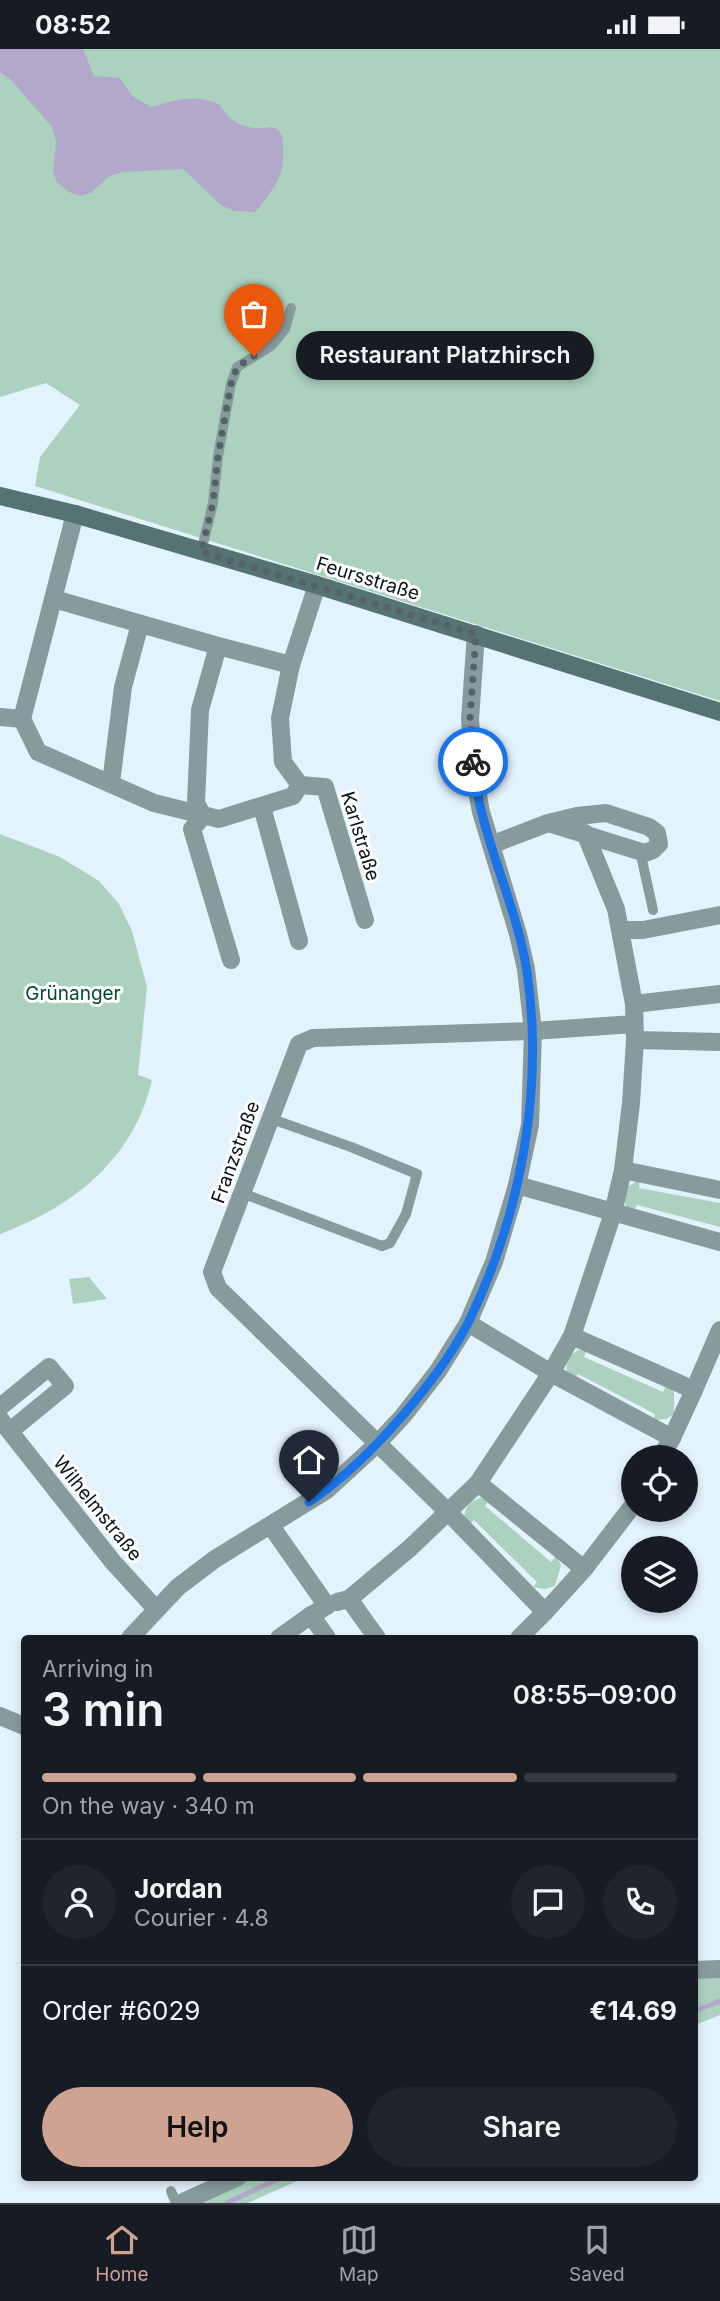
<!DOCTYPE html>
<meta charset="utf-8">
<style>
:root{--surface:#171b24;--page:#20242c;--text:#f1f3f6;--muted:#9ea1a6;--line:#363941;--accent:#cfa391}
body{margin:0;font-family:Inter,sans-serif;background:var(--page);color:var(--text);height:100vh;display:flex;flex-direction:column;font-size:26px;white-space:nowrap}
*{box-sizing:border-box;margin:0}
p{font-size:23px;color:var(--muted)}
.icon{flex:none;width:38px;height:38px;fill:none;stroke:currentColor;stroke-width:2;stroke-linecap:round;stroke-linejoin:round}
.map{position:relative;flex:1;overflow:hidden}
.sheet{position:absolute;left:21px;top:1586px;width:677px;height:546px;display:flex;flex-direction:column;background:var(--surface);border-radius:7px;box-shadow:0 4px 10px #0003}
.sheet>*{flex:none}
.fabs{position:absolute;left:621px;top:1396px;display:grid;gap:14px}
.fabs a{display:grid;place-items:center;width:77px;height:77px;border-radius:50%;background:var(--surface);box-shadow:0 4px 10px #0003;font-size:35px}
.pin{position:absolute;display:grid;place-items:center;width:60px;height:60px;color:#fff;margin:-72px -30px;border-radius:50% 50% 50% 0;rotate:-45deg;box-shadow:0 0 7px #0007}
.pin .icon{rotate:45deg}
.courier{position:absolute;display:grid;place-items:center;width:70px;height:70px;margin:-35px;border:5px solid #1a73e8;border-radius:50%;background:#fff;color:#222;box-shadow:0 2px 9px #0007}
.bubble{position:absolute;height:49px;border-radius:24px;background:var(--surface);box-shadow:0 4px 10px #0003;font-size:23px;font-weight:600;line-height:49px;text-align:center}
.headline em{font-style:normal;font-weight:600}
.headline div{display:flex;flex-direction:column-reverse}
.headline{display:flex;align-items:center;justify-content:space-between;height:119px;padding:0 21px}
h1{font-size:46px;font-weight:600;line-height:52px}
.bar{display:grid;grid-template-columns:repeat(4,1fr);gap:10px 7px;align-content:center;height:84px;padding:0 21px}
.bar i{height:9px;border-radius:5px;background:var(--line)}
.bar .on{background:var(--accent)}
.bar p{grid-column:span 4}
.line{display:flex;align-items:center;gap:18px;padding:0 21px;border-top:2px solid var(--line)}
.line div{flex:1}
.round{display:grid;place-items:center;flex:none;width:74px;height:74px;border-radius:37px;background:var(--page)}
.button{display:flex;gap:14px;margin-top:auto;padding:14px 21px}
.button a{flex:1;height:80px;border-radius:42px;background:var(--accent);color:#111;font-size:28px;font-weight:600;line-height:80px;text-align:center}
.button a+a{background:var(--page);color:var(--text)}
.status{display:flex;justify-content:space-between;align-items:center;height:49px;padding:0 35px;background:var(--surface);direction:ltr}
.status svg{height:19px;fill:currentColor}
.tab-bar{display:flex;justify-content:space-around;align-items:center;height:98px;border-top:2px solid var(--line);background:var(--surface);font-size:19px;color:var(--muted)}
.tab-bar a{display:grid;justify-items:center;gap:4px}
.tab-bar .on{color:var(--accent)}
.map>svg:first-child{display:block}
.green{fill:#acd1bf}
.water{fill:#b2a8ca}
.lines{fill:none;stroke-linecap:round;stroke-linejoin:round}
.stream{stroke:#b2a8ca;stroke-width:5}
.lane{stroke:#889b9c;stroke-width:10}
.street{stroke:#889b9c;stroke-width:18}
.secondary{stroke:#567373;stroke-width:18}
.done{stroke:#556168;stroke-width:7;stroke-dasharray:0 12.6}
.route{stroke:#1a73e8;stroke-width:9}
.labels{text-anchor:middle;stroke-width:6;stroke-linejoin:round;paint-order:stroke}
.street-label{font-size:19px;fill:#091318;stroke:#fff}
.park-label{font-size:19px;fill:#004d34;stroke:#fff}
</style>
<div class="status"><b>08:52</b><svg viewBox="0 0 49 12"><path d="M0 12V9h3v3zM5 12V6h3v6zM10 12V3h3v9zM15 12V0h3v12zM26 1h20v11H26zM47 4h2v5h-2z"/></svg></div>
<div class="map">
<svg width="720" height="2154" viewBox="0 0 720 2154">
<rect width="100%" height="100%" fill="#e3f3fd"/>
<!-- green -->
<g class="green">
<polygon points="0,0 720,0 720,652 35,437 40,408 80,356 46,334 0,348"/>
<path d="M0,785L60,808L99,832L119,855L132,882L147,938L138,1026L152,1031C134,1110 73,1158 0,1185Z"/>
<polygon points="640,1130 639,1139 720,1154 720,1178 637,1156 634,1162 626,1157 624,1151 626,1139"/>
<polygon points="89,1228 107,1250 73,1255 69,1230"/>
<path d="M578,1301H587L584,1308L663,1343L667,1335L674,1343V1365L666,1370L653,1371L655,1365L578,1325L574,1330L567,1324C566,1312 568,1307 578,1301Z"/>
<path d="M481,1449L490,1451L485,1457L551,1513L556,1507L561,1516L555,1537L545,1540L533,1538L537,1533L474,1471L469,1476L464,1468C466,1456 470,1452 481,1449Z"/>
<polygon points="695,1928 720,1928 720,1966 695,1976"/>
<polygon points="254,2128 306,2128 248,2154 196,2154"/>
</g>
<!-- water -->
<path class="water" d="M0,0H83L94,27L120,29L132,47L151,58C174,51 197,44 220,56C231,76 250,82 272,78C281,82 283,86 283,96C285,130 275,136 256,163L234,162L221,156L183,120L122,123L108,128L91,144L80,147L69,143L57,133L53,123L56,93L52,78L11,31L0,23Z"/>
<g class="lines">
<!-- stream -->
<g class="stream">
<polyline points="695,1962 720,1952"/>
<polyline points="227,2154 282,2128"/>
</g>
<!-- lane -->
<g class="lane">
<polyline points="201,503 213,454 218,407 231,335 237,318 271,297 285,280 291,259"/>
<polyline points="640,802 653,861"/>
<polyline points="242,1144 382,1197 390,1194 406,1165 417,1125 351,1098 269,1069"/>
<polyline points="171,2142 176,2154"/>
</g>
<!-- street -->
<g class="street">
<polyline points="75,465 22,670 38,703 154,754 219,770 293,747 300,736 325,738 365,871"/>
<polyline points="54,550 218,597"/>
<polyline points="0,668 22,670"/>
<polyline points="111,734 123,638 140,575"/>
<polyline points="300,736 283,713 280,669 291,616 317,536"/>
<polyline points="262,758 299,892"/>
<polyline points="491,796 548,774 645,804 653,801 659,795 657,784 649,778 606,764 577,767 548,774"/>
<polyline points="622,881 643,881 720,866"/>
<polyline points="231,911 192,780 203,767 196,754 200,661 218,597 291,616"/>
<polyline points="634,955 720,945"/>
<polyline points="635,991 720,993"/>
<polyline points="623,1121 720,1141"/>
<polyline points="517,1136 720,1193"/>
<polyline points="468,1274 551,1324 672,1389 660,1409"/>
<polyline points="572,1287 694,1341 672,1389"/>
<polyline points="694,1341 720,1281"/>
<polyline points="0,1358 49,1318 65,1337 10,1382"/>
<polyline points="0,1370 113,1513 156,1560"/>
<polyline points="478,1434 584,1520 545,1563"/>
<polyline points="271,1477 327,1557 311,1566 327,1589"/>
<polyline points="584,1520 634,1455"/>
<polyline points="349,1550 410,1499 478,1434 551,1324 572,1287 613,1164 623,1121 631,1054 635,991 634,955 616,860 585,784"/>
<polyline points="337,1553 349,1550 377,1589"/>
<polyline points="130,1589 178,1538 215,1510 327,1441 377,1395 403,1367 438,1322 468,1274 494,1213 517,1136 530,1076 533,982 526,920 518,885 481,763 474,725 470,670 476,585"/>
<polyline points="279,1589 311,1566"/>
<polyline points="519,1589 545,1563 449,1464 218,1239 212,1223 299,995 313,989 533,982 634,975"/>
<polyline points="0,1667 24,1677"/>
<polyline points="695,1921 720,1920"/>
<polyline points="181,2154 238,2128"/>
</g>
<!-- secondary -->
<polyline class="secondary" points="0,447 75,465 317,536 720,663"/>
</g>
<g class="lines">
<!-- done -->
<polyline class="done" points="254,307 237,318 231,335 218,407 213,454 201,503 476,585 470,670 473,713"/>
<!-- route -->
<path class="route" d="M309,1453C339,1433 364,1409 388,1383C418,1350 449,1312 469,1272C521,1165 544,1041 527,923C516,851 479,786 473,713"/>
</g>
<g class="labels">
<!-- street labels -->
<g class="street-label">
<text transform="translate(368 529) rotate(17)" y="7">Feursstraße</text>
<text transform="translate(361 787) rotate(73)" y="7">Karlstraße</text>
<text transform="translate(235 1103) rotate(-70)" y="7">Franzstraße</text>
<text transform="translate(98 1459) rotate(51)" y="7">Wilhelmstraße</text>
</g>
<!-- park labels -->
<g class="park-label">
<text x="73" y="951">Grünanger</text>
</g>
</g>
</svg>
<div class="fabs">
<a><svg class="icon" aria-label="locate" viewBox="0 0 24 24"><circle cx="12" cy="12" r="6"/><path d="M12 2v4M12 18v4M2 12h4M18 12h4"/></svg></a>
<a><svg class="icon" aria-label="layers" viewBox="0 0 24 24"><path d="M12 4l9 5-9 5-9-5zM3 14l9 5 9-5"/></svg></a>
</div>
<div class="pin" style="left:254px;top:307px;background:#ea580c"><svg class="icon" aria-label="bag" viewBox="0 0 24 24"><path d="M5 8h14l-1 12H6zM9 8a3 3 0 0 1 6 0"/></svg></div>
<div class="pin" style="left:309px;top:1453px;background:#1f2937"><svg class="icon" aria-label="home" viewBox="0 0 24 24"><path d="M3 11l9-7 9 7M6 9v11h12V9"/></svg></div>
<div class="courier" style="left:473px;top:713px"><svg class="icon" aria-label="bike" viewBox="0 0 24 24"><circle cx="6" cy="16" r="4"/><circle cx="18" cy="16" r="4"/><path d="M6 16l4-8h5l3 8M10 8l3 8H6M13 5h3"/></svg></div>
<div class="bubble" style="left:296px;top:282px;width:298px">Restaurant Platzhirsch</div>
<section class="sheet">
<div class="headline"><div><h1>3 min</h1><p>Arriving in</p></div><em>08:55–09:00</em></div>
<div class="bar"><i class="on"></i><i class="on"></i><i class="on"></i><i></i><p>On the way · 340 m</p></div>
<div class="line" style="height:126px"><a class="round"><svg class="icon" aria-label="person" viewBox="0 0 24 24"><circle cx="12" cy="8" r="4"/><path d="M4 21q1-7 8-7t8 7"/></svg></a><div><b>Jordan</b><p>Courier · 4.8</p></div><a class="round"><svg class="icon" aria-label="chat" viewBox="0 0 24 24"><path d="M4 5h16v11H9l-5 4z"/></svg></a><a class="round"><svg class="icon" aria-label="phone" viewBox="0 0 24 24"><path d="M5 4h4l2 5-3 2q2 4 5 5l2-3 5 2v4C11 20 4 13 5 4z"/></svg></a></div>
<div class="line" style="height:91px"><div>Order #6029</div><b>€14.69</b></div>
<div class="button"><a>Help</a><a>Share</a></div>
</section>
</div>
<nav class="tab-bar">
<a class="on"><svg class="icon" aria-label="home" viewBox="0 0 24 24"><path d="M3 11l9-7 9 7M6 9v11h12V9"/></svg>Home</a>
<a><svg class="icon" aria-label="map" viewBox="0 0 24 24"><path d="M3 6l6-2 6 2 6-2v14l-6 2-6-2-6 2zM9 4v14M15 6v14"/></svg>Map</a>
<a><svg class="icon" aria-label="saved" viewBox="0 0 24 24"><path d="M7 4h10v16l-5-4-5 4z"/></svg>Saved</a>
</nav>
